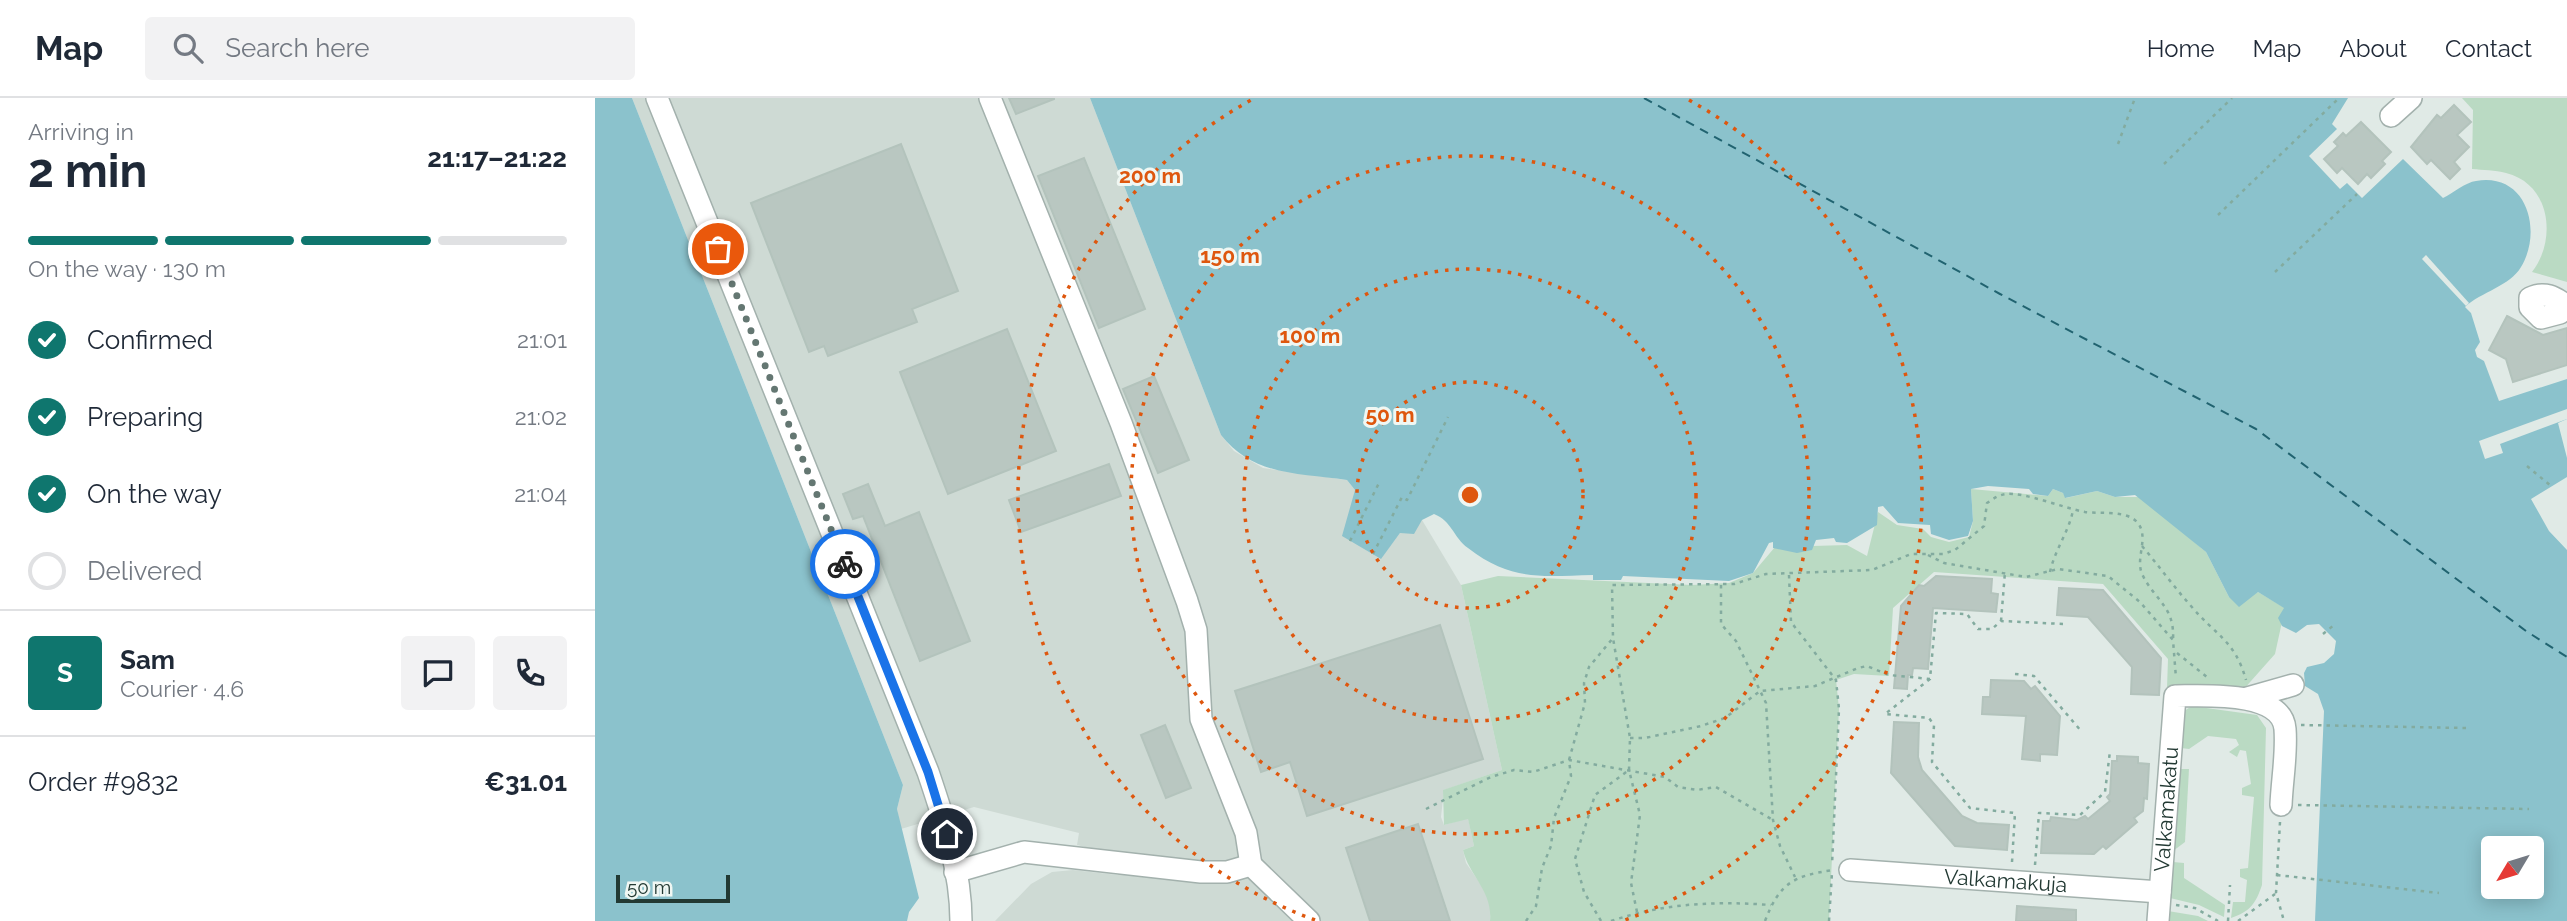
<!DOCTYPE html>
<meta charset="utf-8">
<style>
:root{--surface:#fff;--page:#f2f2f3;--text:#1f2937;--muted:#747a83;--line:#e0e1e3;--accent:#0f766e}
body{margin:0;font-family:Raleway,sans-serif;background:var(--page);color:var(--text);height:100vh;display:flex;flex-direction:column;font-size:26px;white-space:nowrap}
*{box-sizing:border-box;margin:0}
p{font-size:23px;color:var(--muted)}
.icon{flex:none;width:38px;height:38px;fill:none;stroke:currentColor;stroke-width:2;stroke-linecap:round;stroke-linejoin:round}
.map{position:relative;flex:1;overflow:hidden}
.details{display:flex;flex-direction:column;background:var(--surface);width:595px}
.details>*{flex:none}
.needle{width:46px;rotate:232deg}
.controls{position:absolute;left:1886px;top:738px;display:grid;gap:14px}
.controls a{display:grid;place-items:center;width:63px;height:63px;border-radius:7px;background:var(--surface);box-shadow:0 4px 18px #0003;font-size:35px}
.scale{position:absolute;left:21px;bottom:18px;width:114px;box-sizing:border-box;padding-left:7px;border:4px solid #223933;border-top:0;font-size:19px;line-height:24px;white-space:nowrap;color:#223933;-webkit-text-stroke:5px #f0f7f3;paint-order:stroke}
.pin{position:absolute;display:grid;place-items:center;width:60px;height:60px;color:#fff;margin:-30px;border:4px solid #fff;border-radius:50%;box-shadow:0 2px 7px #0007}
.courier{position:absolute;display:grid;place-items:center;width:70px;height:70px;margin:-35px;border:5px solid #1a73e8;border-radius:50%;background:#fff;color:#222;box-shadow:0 2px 9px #0007}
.summary em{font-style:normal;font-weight:700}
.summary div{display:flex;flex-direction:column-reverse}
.summary{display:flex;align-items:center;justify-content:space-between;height:119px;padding:0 28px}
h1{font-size:46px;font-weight:700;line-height:52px}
.bar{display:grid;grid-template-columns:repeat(4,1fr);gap:10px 7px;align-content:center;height:84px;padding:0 28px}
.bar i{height:9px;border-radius:5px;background:var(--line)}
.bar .active{background:var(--accent)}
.bar p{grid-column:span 4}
.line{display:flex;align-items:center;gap:18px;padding:0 28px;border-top:2px solid var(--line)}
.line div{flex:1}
.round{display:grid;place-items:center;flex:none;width:74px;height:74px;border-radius:7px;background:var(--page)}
ol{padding:0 28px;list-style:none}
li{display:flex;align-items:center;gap:21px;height:77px}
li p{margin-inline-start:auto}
li .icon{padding:7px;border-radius:50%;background:var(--accent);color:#fff;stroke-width:4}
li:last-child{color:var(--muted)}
li i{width:38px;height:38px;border:4px solid var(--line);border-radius:50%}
header{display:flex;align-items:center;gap:42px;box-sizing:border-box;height:98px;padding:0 35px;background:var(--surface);border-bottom:2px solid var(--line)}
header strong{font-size:33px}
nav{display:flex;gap:38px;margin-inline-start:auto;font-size:24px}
.search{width:490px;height:63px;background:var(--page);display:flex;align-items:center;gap:18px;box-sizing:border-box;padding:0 24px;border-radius:7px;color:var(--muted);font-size:26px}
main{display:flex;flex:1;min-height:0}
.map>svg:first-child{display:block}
.built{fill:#cedad4}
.green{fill:#badac3}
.water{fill:#8bc2cc;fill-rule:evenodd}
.pier{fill:#e0eae6}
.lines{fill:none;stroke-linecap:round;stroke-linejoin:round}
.ferry{stroke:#216370;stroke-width:2;stroke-dasharray:9 7;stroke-linecap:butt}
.building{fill:#b9c7c1;stroke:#b3c3bc;stroke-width:2}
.minor-casing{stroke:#a3b1ad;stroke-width:24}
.path{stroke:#83ab9f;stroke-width:2.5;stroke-dasharray:3.5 5;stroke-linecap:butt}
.minor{stroke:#fff;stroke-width:21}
.done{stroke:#647772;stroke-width:7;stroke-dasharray:0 12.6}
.route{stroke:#1a73e8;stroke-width:9}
.ring{fill:none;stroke:#de570e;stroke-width:3.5;stroke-dasharray:3.5 7}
.labels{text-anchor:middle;stroke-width:6;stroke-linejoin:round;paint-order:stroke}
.street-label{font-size:21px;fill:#223933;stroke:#f0f7f3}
.centre{fill:#de570e;stroke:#f0f7f3;stroke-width:3.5}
.ring-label{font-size:21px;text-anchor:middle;font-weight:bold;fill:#de570e;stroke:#f0f7f3;stroke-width:6;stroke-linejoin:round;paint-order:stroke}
</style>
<header>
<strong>Map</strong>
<div class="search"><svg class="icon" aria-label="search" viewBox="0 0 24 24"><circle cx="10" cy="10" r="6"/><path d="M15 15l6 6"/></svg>Search here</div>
<nav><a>Home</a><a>Map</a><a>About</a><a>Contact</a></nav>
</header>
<main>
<section class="details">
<div class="summary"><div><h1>2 min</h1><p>Arriving in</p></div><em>21:17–21:22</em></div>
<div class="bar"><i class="active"></i><i class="active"></i><i class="active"></i><i></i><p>On the way · 130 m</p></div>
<ol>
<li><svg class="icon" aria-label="check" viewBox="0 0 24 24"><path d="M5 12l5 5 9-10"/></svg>Confirmed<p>21:01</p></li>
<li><svg class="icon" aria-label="check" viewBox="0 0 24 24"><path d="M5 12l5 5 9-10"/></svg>Preparing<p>21:02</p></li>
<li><svg class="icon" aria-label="check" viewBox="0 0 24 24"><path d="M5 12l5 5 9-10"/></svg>On the way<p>21:04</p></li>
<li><i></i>Delivered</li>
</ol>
<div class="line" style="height:126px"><b class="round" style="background:var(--accent);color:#fff">S</b><div><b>Sam</b><p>Courier · 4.6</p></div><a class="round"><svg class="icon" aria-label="chat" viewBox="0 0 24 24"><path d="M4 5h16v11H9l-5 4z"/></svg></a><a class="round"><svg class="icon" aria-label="phone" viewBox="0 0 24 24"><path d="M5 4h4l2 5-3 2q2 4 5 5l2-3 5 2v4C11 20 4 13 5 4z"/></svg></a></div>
<div class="line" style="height:91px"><div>Order #9832</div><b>€31.01</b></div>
</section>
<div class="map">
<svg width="1972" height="823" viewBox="0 0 1972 823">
<rect width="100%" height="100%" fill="#e0eae6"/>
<!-- built -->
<polygon class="built" points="37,0 495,0 626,337 639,353 668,370 752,382 760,392 786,460 805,435 827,422 866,487 907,672 849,692 846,719 849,727 873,720 879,748 868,752 871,765 891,794 896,811 895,823 400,823 436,786 457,774 478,772 523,777 532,759 482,747 484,735 379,709 306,731 302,711 308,687"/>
<!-- green -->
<g class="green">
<path d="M1867,0H1972V184L1937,174C1962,142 1956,86 1911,75C1900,72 1888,72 1877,71L1878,12Z"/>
<path d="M1376,391L1453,398L1458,391L1468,395L1471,400L1502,393L1520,399H1546L1611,454L1634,499H1654L1663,494L1690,510L1680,556L1648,592L1572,590L1573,561L1508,486L1339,474L1298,510L1294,578L1259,576L1241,582L1244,611L1234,823H895C898,793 874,778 868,752L879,748L873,721L849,727L848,692L907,672L866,487L903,478L1097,487L1134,485L1158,475L1180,449L1252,447L1272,458L1283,414L1302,427L1328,431L1336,439L1354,444L1374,439L1378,423Z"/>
<path d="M1597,608L1662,617L1671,630L1667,787C1661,805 1655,814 1636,820L1638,804H1650L1652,782L1645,779V771L1653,770L1659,699L1647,697V690L1656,686L1651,653L1645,652L1642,659L1634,654L1644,647L1641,641L1613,638L1594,651L1586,650L1589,613Z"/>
<polygon points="1583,671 1594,671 1590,744 1578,753"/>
<polygon points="1578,764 1589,765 1589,780 1630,807 1629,819 1604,807 1575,800"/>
<polygon points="1573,813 1603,818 1613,823 1573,823"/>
</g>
<!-- water -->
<g class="water">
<polygon points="0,0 37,0 308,687 302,711 324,800 314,814 312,823 0,823"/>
<path d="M495,0H1753L1737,26L1742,31L1714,58L1745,91L1752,85L1767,100L1808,61L1848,100C1858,95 1871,84 1881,83C1932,74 1948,133 1926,169C1915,188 1886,194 1870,209L1876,215L1885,244L1880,252L1882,259L1889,263L1904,303L1972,281V321L1963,325L1972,360V379L1936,401L1954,433L1972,452V823H1720L1729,613L1723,596L1710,588L1709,575L1712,569L1729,565L1739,556L1741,543L1724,526L1712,527L1701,535L1687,528L1683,520L1689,510L1663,494L1644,509L1634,499L1611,454L1540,397L1520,399L1502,393L1470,400L1468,395L1458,391L1453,398L1438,396L1434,391L1393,388L1376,391L1378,423L1373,438L1354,442L1336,436L1335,427L1303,425L1288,408L1283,409L1282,427L1252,445L1241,444L1239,440L1221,442L1217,452L1202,455L1178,450V444L1174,445L1158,475L1134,483L1028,478L1026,482H998V477C947,478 917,484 873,450C858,439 857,423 839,416L827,422L819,436L805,435L786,461L747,438L760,392L752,382C704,375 658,378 626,337ZM1899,751H1937V789H1899Z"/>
</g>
<!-- pier -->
<g class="pier">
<polygon points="1831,157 1874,205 1871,208 1827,161"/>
<polygon points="1972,311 1972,321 1905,346 1908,355 1890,361 1884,343"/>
</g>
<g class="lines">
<!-- ferry -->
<polyline class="ferry" points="1049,0 1405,196 1661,331 1931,533 1972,559"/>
</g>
<!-- building -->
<g class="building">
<polygon points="414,0 459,0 459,1 421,16"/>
<polygon points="1859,7 1876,24 1862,37 1874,49 1859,64 1865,71 1855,81 1836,62 1832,66 1816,49 1842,17 1846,20"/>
<polygon points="1766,24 1796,54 1787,63 1790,66 1776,80 1772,76 1763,86 1747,70 1742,75 1729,61 1743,48 1739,44 1748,35 1751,38"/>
<polygon points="306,46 363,193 317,211 322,224 233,258 229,248 214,254 156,105"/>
<polygon points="489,60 550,211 504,230 443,78"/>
<polygon points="1912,218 1948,237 1972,230 1972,267 1918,284 1911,261 1894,252"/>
<polygon points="412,231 461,353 353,396 305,274"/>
<polygon points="559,278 594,362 563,375 528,291"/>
<polygon points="514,366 526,398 426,434 414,402"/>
<polygon points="273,386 290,428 324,414 375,543 325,563 268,418 258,421 248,396"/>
<polygon points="1341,478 1397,481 1396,495 1403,496 1401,514 1338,510 1333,571 1318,570 1317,577 1313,577 1312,591 1299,590 1306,508 1324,487 1329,488"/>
<polygon points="1464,490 1508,492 1566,560 1564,597 1536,596 1537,569 1493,519 1462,517"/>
<polygon points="845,527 888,661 712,718 695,664 666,674 640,593"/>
<polygon points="1396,582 1429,583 1436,591 1440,588 1465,618 1462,657 1445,656 1445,663 1427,661 1431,618 1387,616 1388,599 1395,599"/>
<polygon points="1299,624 1324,625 1323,659 1327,672 1367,718 1382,725 1414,727 1412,752 1360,748 1296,675"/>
<polygon points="570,627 596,690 571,700 546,637"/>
<polygon points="1522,658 1543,659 1543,665 1554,666 1552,701 1549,700 1548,713 1539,720 1542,724 1511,751 1508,748 1499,756 1446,755 1448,723 1455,723 1456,719 1482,722 1490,718 1493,721 1515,703 1512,699 1515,696 1517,663 1522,663"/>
<polygon points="823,726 855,823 775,823 751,750"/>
<polygon points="1422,808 1481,812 1481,823 1421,823"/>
</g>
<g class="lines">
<defs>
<g id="minor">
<path d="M62,0L333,674C349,721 366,773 366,823"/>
<polyline points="395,0 526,325 592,503 601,532 606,621 651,735 656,767"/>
<polyline points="1796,18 1816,0"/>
<path d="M1971,207C1959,199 1950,193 1935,200V209L1946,220L1965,215L1972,207"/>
<polyline points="1652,600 1698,587"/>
<path id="s1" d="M1255,772L1565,794"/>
<polyline points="360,774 429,754 606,774 632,774 656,767 714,823"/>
<path id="s2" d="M1563,823L1580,598C1607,598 1687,592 1690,631C1692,656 1687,682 1686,707"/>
</g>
</defs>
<!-- minor casing -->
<use href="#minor" class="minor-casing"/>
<!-- path -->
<g class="path">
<polyline points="1523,46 1540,0"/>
<polyline points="1569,66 1637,0"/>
<polyline points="1623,117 1744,0"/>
<polyline points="1680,174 1762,96"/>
<polyline points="1932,368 1956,388"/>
<polyline points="755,443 785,383"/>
<path d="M1547,448C1564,468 1579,489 1596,508C1620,537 1640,542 1651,582"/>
<polyline points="778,456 807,399 812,402 853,319"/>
<polyline points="1333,457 1349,465 1431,479 1463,471 1513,478 1545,504 1578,542 1581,580"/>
<path d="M1455,474C1460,451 1474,434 1478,412"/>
<polyline points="1194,477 1196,524 1241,582 1244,611 1237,767"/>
<polyline points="1126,487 1126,526 1141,543 1171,605 1178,722 1185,748 1200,779"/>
<polyline points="1406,523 1410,474"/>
<polyline points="1728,536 1739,527"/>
<polyline points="1582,555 1612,579"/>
<polyline points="1420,576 1439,578 1487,634"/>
<polyline points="1706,627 1871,630"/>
<polyline points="1035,640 1050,640 1106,628 1130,620 1165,593 1220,588 1263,570 1272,568 1294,577 1335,581"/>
<polyline points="1703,707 1934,711"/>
<polyline points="831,711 896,679 919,672 938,674 974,662 1070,679 1083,689 1102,692 1121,689 1178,722"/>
<polyline points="1685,724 1681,795 1689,823"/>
<polyline points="1417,764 1420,715 1375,710 1337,664 1339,627 1334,620 1290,616 1335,581 1341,515 1372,516 1383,531 1397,531 1406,523 1468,526"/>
<polyline points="1440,767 1444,715 1485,717 1510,694 1515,653"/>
<polyline points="1682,777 1844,795"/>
<polyline points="1581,807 1600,810 1623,823"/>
<path d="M1042,814L1036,785L1045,717L1034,672L1035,640L1018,540L1017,487L1139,486L1171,476L1277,472L1316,456H1348L1360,452L1389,428L1392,405C1398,401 1403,397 1411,396C1429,394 1469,410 1490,414C1505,416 1531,412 1542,424C1555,439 1540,459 1547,476C1560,503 1580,508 1578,542"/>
<polyline points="931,823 941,808 947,770 956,748 959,720 976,678 974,662 990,605 989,585 994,569 1018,540"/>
<polyline points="1006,823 989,794 980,761 1000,697 1034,672"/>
<path d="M1016,823C1070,805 1120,803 1176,807"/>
<path d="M1170,823C1185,784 1199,778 1238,772"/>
<polyline points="1234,823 1237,774"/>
<polyline points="1633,823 1635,787"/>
<polyline points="1643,823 1680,796"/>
</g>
<!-- minor -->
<use href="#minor" class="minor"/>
</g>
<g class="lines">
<!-- done -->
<polyline class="done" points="123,151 250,466"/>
<!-- route -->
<polyline class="route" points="250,466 333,674 352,736"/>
</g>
<!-- distance rings -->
<g class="ring">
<circle cx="875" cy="397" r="113"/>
<circle cx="875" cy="397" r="226"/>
<circle cx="875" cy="397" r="339"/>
<path d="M720 822A452 452 0 0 1 656 2M1094 2A452 452 0 0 1 1030 822"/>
</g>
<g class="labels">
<!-- street labels -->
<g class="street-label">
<text dy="7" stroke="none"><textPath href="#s2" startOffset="112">Valkamakatu</textPath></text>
<text dy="7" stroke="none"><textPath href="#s1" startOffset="156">Valkamakuja</textPath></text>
</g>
</g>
<circle cx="875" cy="397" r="10" class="centre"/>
<g class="ring-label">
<text x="555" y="85">200 m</text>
<text x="635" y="165">150 m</text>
<text x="715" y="245">100 m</text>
<text x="795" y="324">50 m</text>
</g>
</svg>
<div class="controls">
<a><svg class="needle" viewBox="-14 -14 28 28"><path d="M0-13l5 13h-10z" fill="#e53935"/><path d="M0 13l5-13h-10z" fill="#747a83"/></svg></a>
</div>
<div class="scale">50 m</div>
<div class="pin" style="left:123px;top:151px;background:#ea580c"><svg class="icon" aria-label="bag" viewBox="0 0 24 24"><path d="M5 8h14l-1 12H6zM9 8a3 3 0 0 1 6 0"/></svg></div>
<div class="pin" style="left:352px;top:736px;background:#1f2937"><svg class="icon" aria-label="home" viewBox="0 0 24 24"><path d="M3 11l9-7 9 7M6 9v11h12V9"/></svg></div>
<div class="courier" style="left:250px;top:466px"><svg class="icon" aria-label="bike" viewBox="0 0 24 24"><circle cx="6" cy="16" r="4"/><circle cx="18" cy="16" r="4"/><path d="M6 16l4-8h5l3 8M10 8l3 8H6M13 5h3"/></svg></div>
</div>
</main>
